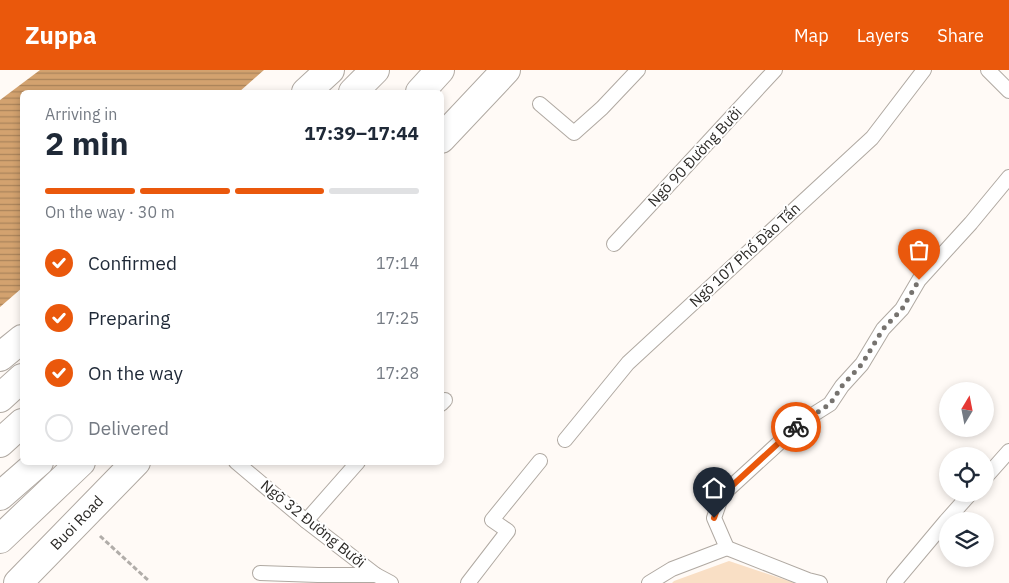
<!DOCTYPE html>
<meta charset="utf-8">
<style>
:root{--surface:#fff;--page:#f2f2f3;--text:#1f2937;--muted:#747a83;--line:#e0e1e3;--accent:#ea580c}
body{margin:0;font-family:"IBM Plex Sans",sans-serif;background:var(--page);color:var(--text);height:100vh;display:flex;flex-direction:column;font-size:19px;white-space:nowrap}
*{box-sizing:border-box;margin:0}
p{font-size:16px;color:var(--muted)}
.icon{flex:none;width:28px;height:28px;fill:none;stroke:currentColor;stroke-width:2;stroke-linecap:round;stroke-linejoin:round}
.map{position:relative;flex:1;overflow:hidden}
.panel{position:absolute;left:20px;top:20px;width:424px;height:375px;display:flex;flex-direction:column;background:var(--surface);border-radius:8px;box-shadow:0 2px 8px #0003}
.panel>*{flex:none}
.needle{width:32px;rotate:10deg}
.tools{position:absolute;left:939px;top:312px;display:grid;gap:10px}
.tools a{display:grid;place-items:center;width:55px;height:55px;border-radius:50%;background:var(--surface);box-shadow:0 2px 8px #0003;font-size:25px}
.pin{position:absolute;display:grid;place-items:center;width:42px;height:42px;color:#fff;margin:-51px -21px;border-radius:50% 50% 50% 0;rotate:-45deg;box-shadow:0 0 5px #0007}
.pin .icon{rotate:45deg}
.courier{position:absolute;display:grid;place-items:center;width:50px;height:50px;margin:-25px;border:4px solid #ea580c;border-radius:50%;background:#fff;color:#222;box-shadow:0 1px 6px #0007}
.headline em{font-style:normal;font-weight:800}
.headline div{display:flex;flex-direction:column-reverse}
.headline{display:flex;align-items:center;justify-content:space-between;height:85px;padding:0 25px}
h1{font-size:32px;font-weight:800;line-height:38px}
.bar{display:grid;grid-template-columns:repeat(4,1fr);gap:8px 5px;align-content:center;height:60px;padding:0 25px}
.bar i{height:6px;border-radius:4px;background:var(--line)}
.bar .on{background:var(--accent)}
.bar p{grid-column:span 4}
ol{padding:0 25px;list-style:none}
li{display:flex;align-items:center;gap:15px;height:55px}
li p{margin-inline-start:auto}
li .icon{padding:5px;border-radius:50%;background:var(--accent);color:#fff;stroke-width:4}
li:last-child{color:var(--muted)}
li i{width:28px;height:28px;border:2px solid var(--line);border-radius:50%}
header{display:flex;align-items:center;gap:30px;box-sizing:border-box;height:70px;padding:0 25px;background:var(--accent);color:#fff}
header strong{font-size:24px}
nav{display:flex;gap:28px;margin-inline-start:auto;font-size:18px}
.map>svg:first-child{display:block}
.green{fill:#f9dfc5}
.water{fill:url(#water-rules)}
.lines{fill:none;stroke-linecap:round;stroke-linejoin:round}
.service-casing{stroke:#b0a9a2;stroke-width:16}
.primary-casing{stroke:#b0a9a2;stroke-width:30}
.trunk-casing{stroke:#b0a9a2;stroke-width:30}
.path{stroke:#b1ada9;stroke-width:3;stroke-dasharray:5 2.5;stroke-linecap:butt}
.service{stroke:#fff;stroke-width:14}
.primary{stroke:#fff;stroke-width:28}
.trunk{stroke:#fff;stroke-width:28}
.done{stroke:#76736f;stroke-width:5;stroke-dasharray:0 9}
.route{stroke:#ea580c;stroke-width:6}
.labels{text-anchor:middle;stroke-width:4;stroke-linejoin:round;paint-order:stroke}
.street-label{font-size:15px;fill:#2c2a27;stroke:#fff}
</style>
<header>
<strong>Zuppa</strong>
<nav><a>Map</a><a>Layers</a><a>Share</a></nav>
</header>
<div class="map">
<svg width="1009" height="513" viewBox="0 0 1009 513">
<defs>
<pattern id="water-rules" width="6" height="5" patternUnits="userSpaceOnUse" patternTransform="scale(1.25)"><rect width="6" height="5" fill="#d3a26f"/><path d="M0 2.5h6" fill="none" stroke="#ab845b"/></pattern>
</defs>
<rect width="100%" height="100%" fill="#fffaf6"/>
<!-- green -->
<polygon class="green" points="729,491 795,513 672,513 674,511"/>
<!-- water -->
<polygon class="water" points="40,0 264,0 239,22 22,22 22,218 0,237 0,30"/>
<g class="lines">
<defs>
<g id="service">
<polyline points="988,0 1009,21"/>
<polyline points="540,34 574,63 602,38 638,0"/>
<polyline points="614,174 775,0"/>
<polyline points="441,334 445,330"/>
<polyline points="565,370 628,293 872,68 924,0"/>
<polyline points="236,392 306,451 376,505 391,513"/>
<polyline points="985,408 1009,381"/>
<polyline points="306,451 358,392"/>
<polyline points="727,478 714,448 722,425 803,351 830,334 842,316 862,294 883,259 902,239 919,210 971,153 1009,107"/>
<polyline points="727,478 808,510 820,513"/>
<polyline points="260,503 318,505 376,505"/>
<polyline points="468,513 508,461 492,450 540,391"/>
<polyline points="649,513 672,499 727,478"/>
<polyline points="894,513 946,451 970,424"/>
</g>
<g id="primary">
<polyline points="306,22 330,0"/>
<polyline points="441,69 506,0"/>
<polyline points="0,287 22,269"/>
<polyline points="18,513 136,392"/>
</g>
<g id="trunk">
<polyline points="353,22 375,0"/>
<polyline points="420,22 440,0"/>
<polyline points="0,328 22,308"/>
<polyline points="0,373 22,353"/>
<polyline points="0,426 39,392"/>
<polyline points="0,469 81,392"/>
</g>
</defs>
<!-- service casing -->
<use href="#service" class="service-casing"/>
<!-- primary casing -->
<use href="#primary" class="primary-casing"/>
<!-- trunk casing -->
<use href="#trunk" class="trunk-casing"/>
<!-- path -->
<polyline class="path" points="100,466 149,511"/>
<!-- service -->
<use href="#service" class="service"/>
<!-- primary -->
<use href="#primary" class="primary"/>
<!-- trunk -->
<use href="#trunk" class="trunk"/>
</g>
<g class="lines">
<!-- done -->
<polyline class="done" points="796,357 803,352 830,334 842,316 862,294 883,259 902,239 919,210"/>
<!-- route -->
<polyline class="route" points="714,448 722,425 796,357"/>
</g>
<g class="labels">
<!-- street labels -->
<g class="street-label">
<text transform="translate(695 87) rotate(-47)" y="5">Ngõ 90 Đường Bưởi</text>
<text transform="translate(745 185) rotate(-43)" y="5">Ngõ 107 Phố Đào Tấn</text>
<text transform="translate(77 453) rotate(-46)" y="5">Buoi Road</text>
<text transform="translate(313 454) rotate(39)" y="5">Ngõ 32 Đường Bưởi</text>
</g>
</g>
</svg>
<div class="tools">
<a><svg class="needle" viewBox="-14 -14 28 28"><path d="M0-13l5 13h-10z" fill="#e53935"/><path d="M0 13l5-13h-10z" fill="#747a83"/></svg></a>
<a><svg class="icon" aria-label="locate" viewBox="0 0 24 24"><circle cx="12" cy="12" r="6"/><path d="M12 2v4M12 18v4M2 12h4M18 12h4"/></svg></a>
<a><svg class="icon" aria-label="layers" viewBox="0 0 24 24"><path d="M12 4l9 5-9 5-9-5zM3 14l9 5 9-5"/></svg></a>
</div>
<div class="pin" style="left:919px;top:210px;background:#ea580c"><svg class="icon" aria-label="bag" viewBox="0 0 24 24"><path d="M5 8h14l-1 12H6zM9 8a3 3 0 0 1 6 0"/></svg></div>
<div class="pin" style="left:714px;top:448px;background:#1f2937"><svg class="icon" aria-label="home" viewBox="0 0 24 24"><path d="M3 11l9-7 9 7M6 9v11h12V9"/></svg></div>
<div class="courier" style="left:796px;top:357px"><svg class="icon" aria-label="bike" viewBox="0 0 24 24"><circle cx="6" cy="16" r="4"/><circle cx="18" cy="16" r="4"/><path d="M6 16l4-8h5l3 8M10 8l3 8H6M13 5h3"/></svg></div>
<section class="panel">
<div class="headline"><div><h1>2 min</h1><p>Arriving in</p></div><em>17:39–17:44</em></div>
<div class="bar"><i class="on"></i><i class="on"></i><i class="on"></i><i></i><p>On the way · 30 m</p></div>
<ol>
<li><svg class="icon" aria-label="check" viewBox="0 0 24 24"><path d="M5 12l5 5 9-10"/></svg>Confirmed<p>17:14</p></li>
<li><svg class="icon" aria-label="check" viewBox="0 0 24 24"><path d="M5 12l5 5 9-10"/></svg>Preparing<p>17:25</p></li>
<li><svg class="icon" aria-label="check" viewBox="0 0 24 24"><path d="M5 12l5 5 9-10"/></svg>On the way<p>17:28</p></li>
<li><i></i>Delivered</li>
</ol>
</section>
</div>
